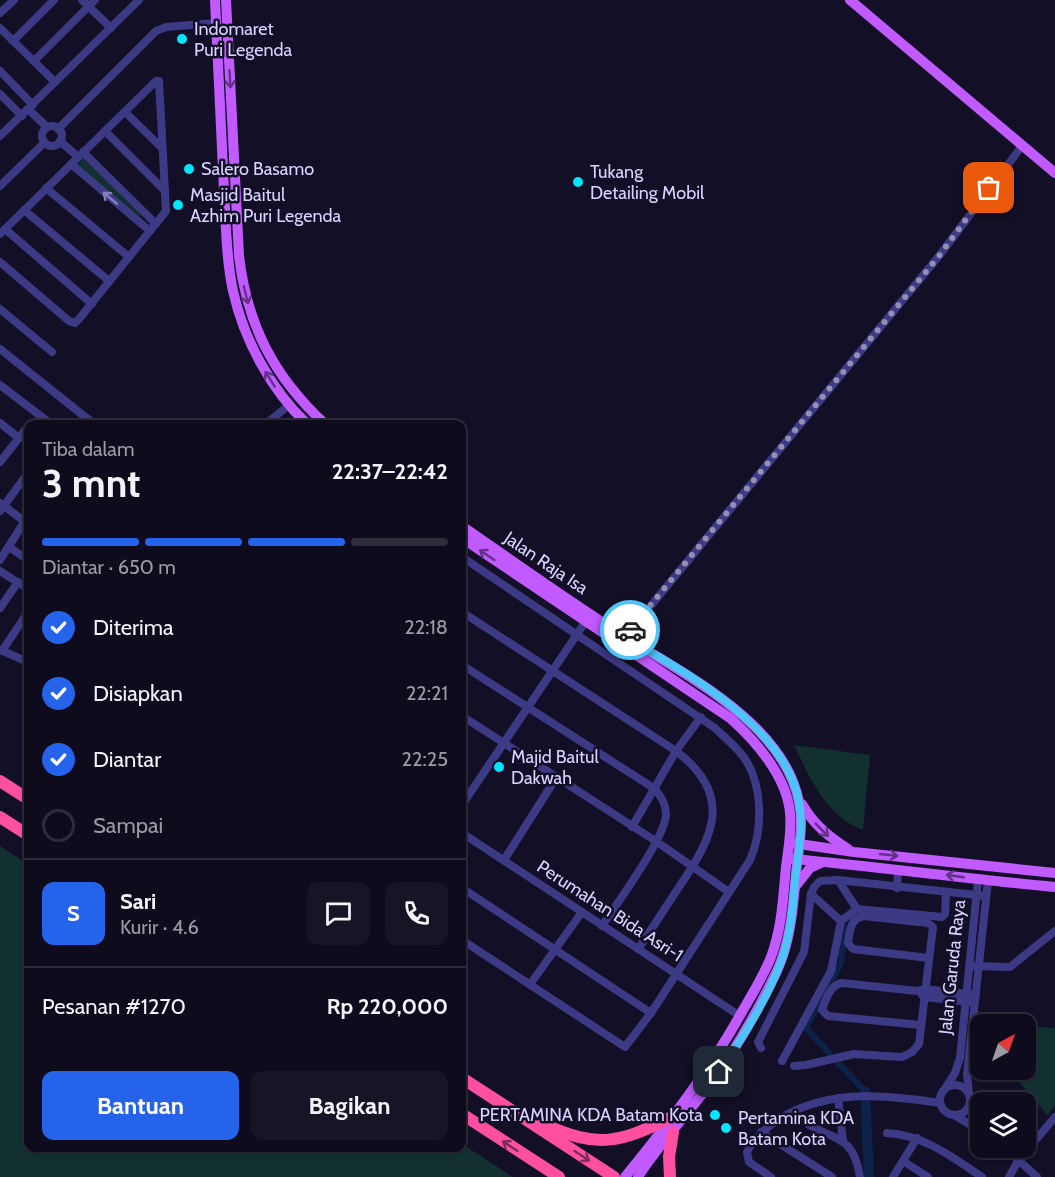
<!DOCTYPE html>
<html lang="id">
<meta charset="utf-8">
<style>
:root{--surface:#0e0b1c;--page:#171425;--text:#f1f3f6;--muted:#9b9ba3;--line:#2e2b3b;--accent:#2563eb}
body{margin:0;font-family:Cabin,sans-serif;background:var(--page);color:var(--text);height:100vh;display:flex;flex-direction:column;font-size:22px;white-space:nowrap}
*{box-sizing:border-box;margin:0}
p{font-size:20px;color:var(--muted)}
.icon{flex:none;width:33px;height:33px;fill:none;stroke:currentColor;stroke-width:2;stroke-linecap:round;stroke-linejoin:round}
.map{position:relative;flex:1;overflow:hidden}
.panel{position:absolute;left:24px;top:420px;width:442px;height:732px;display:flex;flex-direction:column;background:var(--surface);border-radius:12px;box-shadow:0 2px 4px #0004,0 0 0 2px var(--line)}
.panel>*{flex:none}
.needle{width:39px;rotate:40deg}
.tools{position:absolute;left:970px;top:1014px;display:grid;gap:12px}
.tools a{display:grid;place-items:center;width:66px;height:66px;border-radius:12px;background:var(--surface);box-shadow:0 2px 4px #0004,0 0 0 2px var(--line);font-size:30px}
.pin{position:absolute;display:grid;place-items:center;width:51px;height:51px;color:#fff;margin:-26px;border-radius:12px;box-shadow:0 3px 9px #0006}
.courier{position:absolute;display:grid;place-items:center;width:60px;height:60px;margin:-30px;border:4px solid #4fc3f7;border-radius:50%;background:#fff;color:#222;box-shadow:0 2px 8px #0007}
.headline em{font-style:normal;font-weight:800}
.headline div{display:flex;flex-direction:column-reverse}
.headline{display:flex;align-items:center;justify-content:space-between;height:102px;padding:0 18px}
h1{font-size:39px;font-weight:800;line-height:45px}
.bar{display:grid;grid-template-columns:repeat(4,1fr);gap:9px 6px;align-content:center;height:72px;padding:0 18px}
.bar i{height:8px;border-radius:4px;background:var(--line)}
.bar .active{background:var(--accent)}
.bar p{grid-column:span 4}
.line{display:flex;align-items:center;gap:15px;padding:0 18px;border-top:2px solid var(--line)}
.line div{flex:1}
.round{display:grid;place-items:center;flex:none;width:63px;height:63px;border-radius:12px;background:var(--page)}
ol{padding:0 18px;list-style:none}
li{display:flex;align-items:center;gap:18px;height:66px}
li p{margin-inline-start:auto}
li .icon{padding:6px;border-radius:50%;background:var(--accent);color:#fff;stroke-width:4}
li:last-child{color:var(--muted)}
li i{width:33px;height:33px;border:3px solid var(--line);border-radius:50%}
.primary-button{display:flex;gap:12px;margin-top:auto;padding:12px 18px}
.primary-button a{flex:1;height:69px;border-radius:12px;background:var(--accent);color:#fff;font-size:24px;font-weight:800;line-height:69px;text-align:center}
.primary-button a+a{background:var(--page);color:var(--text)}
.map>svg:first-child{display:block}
.green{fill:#12302f}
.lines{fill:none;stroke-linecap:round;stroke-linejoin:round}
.canal{stroke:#0c2248;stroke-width:6}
.river{stroke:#0c2248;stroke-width:10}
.minor{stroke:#3d3a85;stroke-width:8}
.major{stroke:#c25bff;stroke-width:10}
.highway{stroke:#ff4fa3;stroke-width:12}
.oneway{stroke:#623188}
.oneway2{stroke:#837fbc}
.oneway3{stroke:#7d2c5e}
.done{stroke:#948fb3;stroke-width:6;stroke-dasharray:0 10.8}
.route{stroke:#4fc3f7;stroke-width:8}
.poi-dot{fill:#00e5ff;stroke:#130f26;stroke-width:2}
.labels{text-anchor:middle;stroke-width:5;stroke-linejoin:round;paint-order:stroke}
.poi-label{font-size:18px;fill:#d9d4ff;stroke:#130f26;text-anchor:start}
.street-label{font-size:18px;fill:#d9d4ff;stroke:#130f26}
</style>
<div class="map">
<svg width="1055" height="1177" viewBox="0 0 1055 1177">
<rect width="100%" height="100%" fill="#130f26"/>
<!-- green -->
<g class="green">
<polygon points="85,156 143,212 139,217 78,165"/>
<path d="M794,745L870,755L863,830C825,815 811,780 794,745Z"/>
<polygon points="0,846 28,864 28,1148 462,1148 462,1144 513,1177 0,1177"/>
<polygon points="1026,1026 1055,1028 1055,1105 1048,1116 1009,1070 1026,1070 1026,1047 1032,1042 1026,1034"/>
</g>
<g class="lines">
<!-- canal -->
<g class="canal">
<polyline points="830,1054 806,1028 841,963 845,927"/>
<polyline points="837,1062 865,1091"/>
</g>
<!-- river -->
<polyline class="river" points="865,1091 869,1177"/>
<!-- minor -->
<g class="minor">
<polyline points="82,0 111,28"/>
<polyline points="0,13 14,0"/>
<polyline points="0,28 55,82"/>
<polyline points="13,41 54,0"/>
<polyline points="34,61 95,0"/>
<polyline points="0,71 33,105"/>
<polyline points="0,94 22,116"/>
<polyline points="28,109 47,127"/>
<polyline points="125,112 162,148"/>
<circle cx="52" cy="136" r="10"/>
<polyline points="58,129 156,31 166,27 216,23"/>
<polyline points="105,131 165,191"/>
<polyline points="0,136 139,0"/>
<polyline points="60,141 78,157"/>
<polyline points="83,152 156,224"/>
<polyline points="71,164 150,231"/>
<polyline points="0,186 44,143"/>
<polyline points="46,188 129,257"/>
<polyline points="24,210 109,281"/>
<polyline points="5,229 92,304"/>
<polyline points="0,234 156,81 159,81 166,211 79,319 75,323 69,321 0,262"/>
<polyline points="0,309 52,352"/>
<polyline points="0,349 94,424"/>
<polyline points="0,385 51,424"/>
<polyline points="0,423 19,438"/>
<polyline points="266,424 289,405"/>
<polyline points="0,462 26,429"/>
<polyline points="0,503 28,524"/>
<polyline points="0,511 28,473"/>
<polyline points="9,547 28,560"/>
<path d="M462,557L715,728C725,738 737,747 745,759C763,786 763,831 750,860L651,1013L625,1047L462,940"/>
<polyline points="0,560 28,516"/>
<polyline points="0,571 28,589"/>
<polyline points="0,608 18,582"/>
<path d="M462,612L676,751C734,795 714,836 679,887C665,908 652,929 638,949"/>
<polyline points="625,637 939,256 1022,146"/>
<polyline points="0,650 28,662"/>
<polyline points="2,651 28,612"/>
<path d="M462,665L655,789C661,796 666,804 666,814C666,837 617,903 602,926"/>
<polyline points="462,716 657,842 729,892"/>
<polyline points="462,805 586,621"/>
<polyline points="632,827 676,751 701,717"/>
<polyline points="462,833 740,1016"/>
<polyline points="504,860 556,778"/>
<polyline points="838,880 857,909"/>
<polyline points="462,888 651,1013"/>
<polyline points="897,888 898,869"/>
<polyline points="841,921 857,909 942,917 945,914 946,893"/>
<polyline points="975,966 1010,967 1055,931"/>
<polyline points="531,983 582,912"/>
<polyline points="922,995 924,997 971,1002"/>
<path d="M921,1025L828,1016L822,1010C826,999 830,985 842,983L917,991L925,989L976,995"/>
<polyline points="761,1048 758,1042 804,952 811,894 814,887 820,881 838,880 986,896"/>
<polyline points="782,1061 831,971 841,921 811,894"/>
<path d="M794,1066L806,1065L854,1054L902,1057L912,1052L919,1044L933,927L928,923L864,916C850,919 850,930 848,943L853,949L929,958"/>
<circle cx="955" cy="1100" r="15"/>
<polyline points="946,1087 955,1073 960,1058 978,880"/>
<polyline points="969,1094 967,1074 988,881"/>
<polyline points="838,1098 843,1141"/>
<polyline points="971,1099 981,1117"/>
<polyline points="954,1115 981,1131"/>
<path d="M809,1125C839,1141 854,1138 860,1177"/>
<polyline points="761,1132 832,1177"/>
<path d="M887,1133C924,1135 952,1157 982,1177"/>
<polyline points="1005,1148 1037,1177"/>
<polyline points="903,1161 928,1177"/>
<path d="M771,1177L749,1162L747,1152C756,1135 770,1124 786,1115C834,1089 889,1095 940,1103"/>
<polyline points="893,1177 917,1138"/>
<polyline points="1009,1177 1018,1161 1055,1117"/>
</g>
<!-- major -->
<g class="major">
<path d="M215,0C218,64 221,127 224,191C226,223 226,259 233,291C244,340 271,390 307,424"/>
<path d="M226,0L239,256C247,325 274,377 325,424"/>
<polyline points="850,0 1055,173"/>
<path d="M462,526C514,562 566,599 619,633C681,673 784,722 799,802C804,825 798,851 796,874C793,907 791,940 777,971C758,1010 736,1050 710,1084C687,1115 659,1144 638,1177"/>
<path d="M462,538L730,718C756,741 787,777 790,813C792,831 788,850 786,867C783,898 782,928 771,957C764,975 753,993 743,1010C710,1070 669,1123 625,1177"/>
<path d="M802,804C813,824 829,837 848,849"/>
<polyline points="792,843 854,852 1055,873"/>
<path d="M793,859C880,867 968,879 1055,887"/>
<polyline points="795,887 810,868 823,862"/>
</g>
<!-- highway -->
<g class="highway">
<polyline points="0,781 28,799"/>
<polyline points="0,817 28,835"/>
<polyline points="462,1078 614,1177"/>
<polyline points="462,1114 559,1177"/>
<path d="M543,1124C599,1149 619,1143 672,1117"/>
<polyline points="670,1177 669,1157 673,1132"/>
</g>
</g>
<!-- one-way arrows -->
<defs><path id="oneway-shaft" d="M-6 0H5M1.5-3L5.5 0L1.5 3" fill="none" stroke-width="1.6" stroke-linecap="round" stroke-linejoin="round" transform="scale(1.5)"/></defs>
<g class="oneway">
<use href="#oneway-shaft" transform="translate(230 79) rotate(87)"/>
<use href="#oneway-shaft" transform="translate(246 295) rotate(76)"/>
<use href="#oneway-shaft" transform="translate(270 379) rotate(-122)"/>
<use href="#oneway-shaft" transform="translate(487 555) rotate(-146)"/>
<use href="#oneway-shaft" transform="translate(822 830) rotate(45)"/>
<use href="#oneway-shaft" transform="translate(889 855) rotate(6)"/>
<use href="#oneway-shaft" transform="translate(955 876) rotate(-172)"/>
</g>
<use class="oneway2" href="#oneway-shaft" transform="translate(110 198) rotate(-140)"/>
<g class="oneway3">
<use href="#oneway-shaft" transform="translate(510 1146) rotate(-147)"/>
<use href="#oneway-shaft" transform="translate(582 1156) rotate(33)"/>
</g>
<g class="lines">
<!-- done -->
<polyline class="done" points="630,630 939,256 989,188"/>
<!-- route -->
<path class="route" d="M630,630L625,637C685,672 786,727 799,802C804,827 798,855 795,880C793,906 791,931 783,956C770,994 742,1039 719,1072"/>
</g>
<!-- markers -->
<g class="poi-dot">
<circle cx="182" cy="39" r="6"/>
<circle cx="189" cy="169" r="6"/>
<circle cx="578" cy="182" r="6"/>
<circle cx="178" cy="205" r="6"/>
<circle cx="499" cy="767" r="6"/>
<circle cx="715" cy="1115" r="6"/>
<circle cx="726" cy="1128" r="6"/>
</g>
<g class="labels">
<!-- poi labels -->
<g class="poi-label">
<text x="194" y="35">Indomaret<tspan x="194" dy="21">Puri Legenda</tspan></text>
<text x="201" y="175">Salero Basamo</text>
<text x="590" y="178">Tukang<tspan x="590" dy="21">Detailing Mobil</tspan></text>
<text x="190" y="201">Masjid Baitul<tspan x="190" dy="21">Azhim Puri Legenda</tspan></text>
<text x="511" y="763">Majid Baitul<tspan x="511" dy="21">Dakwah</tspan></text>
<text x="703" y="1121" text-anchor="end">PERTAMINA KDA Batam Kota</text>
<text x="738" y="1124">Pertamina KDA<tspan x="738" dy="21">Batam Kota</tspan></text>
</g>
<!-- street labels -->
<g class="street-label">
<text transform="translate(546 563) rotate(34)" y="6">Jalan Raja Isa</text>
<text transform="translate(610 911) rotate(33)" y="6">Perumahan Bida Asri-1</text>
<text transform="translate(952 967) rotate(-84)" y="6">Jalan Garuda Raya</text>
</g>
</g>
</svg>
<div class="tools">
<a><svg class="needle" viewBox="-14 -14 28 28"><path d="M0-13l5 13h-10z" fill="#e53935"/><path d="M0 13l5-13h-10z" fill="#9b9ba3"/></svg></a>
<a><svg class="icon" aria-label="layers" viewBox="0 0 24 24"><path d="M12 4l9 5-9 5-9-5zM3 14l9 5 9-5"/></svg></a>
</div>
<div class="pin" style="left:989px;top:188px;background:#ea580c"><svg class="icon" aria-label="bag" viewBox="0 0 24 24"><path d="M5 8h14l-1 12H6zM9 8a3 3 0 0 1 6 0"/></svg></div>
<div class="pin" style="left:719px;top:1072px;background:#1f2937"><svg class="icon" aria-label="home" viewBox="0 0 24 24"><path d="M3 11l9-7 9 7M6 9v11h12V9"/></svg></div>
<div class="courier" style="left:630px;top:630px"><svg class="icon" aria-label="car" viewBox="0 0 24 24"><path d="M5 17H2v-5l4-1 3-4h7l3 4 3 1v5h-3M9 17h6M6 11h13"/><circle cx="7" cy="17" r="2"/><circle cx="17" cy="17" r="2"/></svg></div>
<section class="panel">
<div class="headline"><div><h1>3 mnt</h1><p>Tiba dalam</p></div><em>22:37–22:42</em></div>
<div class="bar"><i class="active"></i><i class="active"></i><i class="active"></i><i></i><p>Diantar · 650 m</p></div>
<ol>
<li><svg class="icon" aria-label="check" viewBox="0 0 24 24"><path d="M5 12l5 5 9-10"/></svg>Diterima<p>22:18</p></li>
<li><svg class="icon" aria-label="check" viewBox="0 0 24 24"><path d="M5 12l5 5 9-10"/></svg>Disiapkan<p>22:21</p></li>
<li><svg class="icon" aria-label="check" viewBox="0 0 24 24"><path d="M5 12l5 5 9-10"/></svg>Diantar<p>22:25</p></li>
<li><i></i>Sampai</li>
</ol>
<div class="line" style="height:108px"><b class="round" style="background:var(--accent);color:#fff">S</b><div><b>Sari</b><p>Kurir · 4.6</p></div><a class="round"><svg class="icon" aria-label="chat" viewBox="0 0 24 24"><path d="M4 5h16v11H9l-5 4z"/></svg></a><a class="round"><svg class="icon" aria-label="phone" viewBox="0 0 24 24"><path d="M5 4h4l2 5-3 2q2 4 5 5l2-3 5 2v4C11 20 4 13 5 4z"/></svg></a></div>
<div class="line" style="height:78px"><div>Pesanan #1270</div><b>Rp 220,000</b></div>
<div class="primary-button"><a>Bantuan</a><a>Bagikan</a></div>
</section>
</div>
